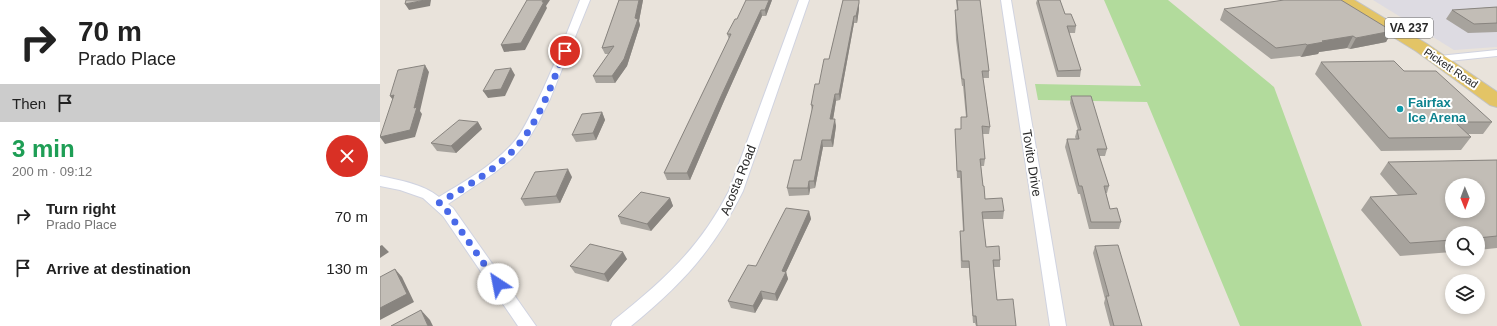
<!DOCTYPE html>
<meta charset="utf-8">
<style>
body{margin:0;font-family:Helvetica,sans-serif;background:#f2f2f2;color:#222;height:100vh;display:flex;flex-direction:column;font-size:15px;white-space:nowrap}
*{box-sizing:border-box;margin:0}
p{font-size:13px;color:#767676}
.icon{flex:none;width:22px;height:22px;fill:none;stroke:currentColor;stroke-width:2;stroke-linecap:round;stroke-linejoin:round}
.map{position:relative;flex:1;overflow:hidden}
.side{display:flex;flex-direction:column;background:#fff;width:380px}
.side>*{flex:none}
.guide{background:#fff;color:#222;overflow:hidden}
.needle{width:26px;rotate:179deg}
.controls{position:absolute;left:1065px;top:178px;display:grid;gap:8px}
.controls a{display:grid;place-items:center;width:40px;height:40px;border-radius:50%;background:#fff;box-shadow:0 2px 6px #0003;font-size:20px}
.pin{position:absolute;display:grid;place-items:center;width:34px;height:34px;color:#fff;margin:-17px;border:2px solid #fff;border-radius:50%;box-shadow:0 1px 4px #0007}
.me{position:absolute;width:44px;margin:-22px;rotate:326deg;stroke-linejoin:round;filter:drop-shadow(0 0 3px #0008)}
.turn{display:flex;align-items:center;gap:14px;height:84px;padding:0 12px;font-size:18px}
.turn .icon{width:52px;height:52px;stroke-width:2.5}
.turn b{display:block;font-size:28px;line-height:34px}
.then{display:flex;align-items:center;height:38px;padding:0 12px;background:#0003;gap:8px;font-size:15px}
.round{display:grid;place-items:center;flex:none;width:42px;height:42px;border-radius:21px;background:#f2f2f2}
.overview{display:flex;align-items:center;justify-content:space-between;height:68px;padding:0 12px}
h1{font-size:24px;font-weight:800;line-height:30px;color:#1e9e55}
ul{padding:0;list-style:none}
li{display:flex;align-items:center;gap:12px;height:52px;padding:0 12px}
li div{flex:1}
li b{display:block;font-size:15px}
li em{font-style:normal}
main{display:flex;flex:1;min-height:0}
.map>svg:first-child{display:block}
</style>
<main>
<section class="side">
<div class="guide">
<div class="turn"><svg class="icon" aria-label="right" viewBox="0 0 24 24"><path d="M7 20v-9h11M14 6l5 5-5 5"/></svg><div><b>70 m</b>Prado Place</div></div>
<div class="then">Then<svg class="icon" aria-label="arrive" viewBox="0 0 24 24"><path d="M6 21V4h12l-3 4 3 4H6"/></svg></div>
</div>
<div class="overview"><div><h1>3 min</h1><p>200 m · 09:12</p></div><a class="round" style="background:#d93025;color:#fff"><svg class="icon" aria-label="close" viewBox="0 0 24 24"><path d="M6 6l12 12M18 6L6 18"/></svg></a></div>
<ul>
<li><svg class="icon" aria-label="right" viewBox="0 0 24 24"><path d="M7 20v-9h11M14 6l5 5-5 5"/></svg><div><b>Turn right</b><p>Prado Place</p></div><em>70 m</em></li>
<li><svg class="icon" aria-label="arrive" viewBox="0 0 24 24"><path d="M6 21V4h12l-3 4 3 4H6"/></svg><div><b>Arrive at destination</b></div><em>130 m</em></li>
</ul>
</section>
<div class="map">
<svg width="1117" height="326" viewBox="0 0 1117 326">
<rect width="100%" height="100%" fill="#e9e3db"/>
<path fill="#dddbe2" d="M993,0H1117V47L1074,50Z"/>
<path fill="#b2db9c" d="M724,0H788L894,87L982,326H860L767,102L658,100L655,84L761,86Z"/>
<g fill="none" stroke-linecap="round" stroke-linejoin="round">
<defs>
<path id="minor" d="M200,0H210L170,99L158,123L146,143L133,158L114,173L68,204L73,208L156,326H138L63,216L43,198L20,190L0,186V176C19,180 43,184 59,197C85,181 112,166 133,143C143,132 149,117 156,104C173,70 186,35 200,0Z
M419,0H429L363,191C333,251 302,284 251,326H231L233,321C283,281 320,248 349,191Z
M621,0H631L686,326H670Z
M1117,50V56L1059,62L1054,59L1059,56Z"/>
<path id="primary" d="M956,0H974L1047,44L1117,92V107L1110,105L1036,51L958,3Z"/>
</defs>
<use href="#minor" stroke="#d0d3e0" stroke-width="2"/>
<use href="#primary" stroke="#c3c3c3" stroke-width="2"/>
<use href="#minor" fill="#fff" fill-rule="evenodd"/>
<use href="#primary" fill="#e3c466" fill-rule="evenodd"/>
</g>
<path fill="#a7a39d" d="M239,0H263L259,21L260,25L247,66L235,83H216L213,76L229,54H225L222,48Z
M392,0L386,16H382L344,101L310,180H287L284,173L349,39L347,34L357,19Z
M463,0H479V9L477,23H474L460,100L456,101L453,119L456,126L453,147H443L435,188L430,189L429,195L409,196L407,188L421,160L432,111L431,105L439,84L449,59Z
M576,0H600L609,71V78H603L610,127L609,134H602L605,159L604,166H601L603,186L605,199L624,211L623,219H603L606,247L620,260V267H614L617,300L636,326H596L595,323H593L589,268H581L580,239V231H583L580,178H577L575,129H581V117H586L583,86H582L576,40L575,16V10H577Z
M657,0H680L685,14L696,26L695,33H689L701,70L700,77H677L656,3Z
M1117,7V32L1088,33L1066,19L1072,10Z
M844,9L1012,31L1006,42L970,49L967,48L939,52L938,54L921,57L920,56L891,59L840,20Z
M941,62L1112,122L1103,134H1088L1091,137L1081,150L1001,151L935,74Z
M691,96L727,149L725,156H719L729,186L727,193H726L730,209L741,222L739,229H709L700,194H698L685,147L687,139H696L695,137L697,130H698L690,103Z
M222,112L225,120L216,140L196,142L192,135Z
M98,122L102,129L76,153L57,151L51,143Z
M1117,160V248L1098,250V233H1072V252L1020,256L981,210L990,197L1018,195L1000,174L1008,162Z
M192,177L180,203L145,206L141,199Z
M290,198L293,206L271,231L241,224L238,216Z
M429,211L431,219L406,272L408,279L397,301L383,299L375,313L351,308L348,301L376,266Z
M715,246L762,326H730L724,303L725,299L713,253Z
M247,259L228,282L195,273L190,266Z"/>
<path fill="#88847f" d="M45,0H51L50,6L29,10L25,4Z
M163,0H170L166,6L167,8L145,50L124,52L121,45L162,2Z
M259,0H263L259,21L260,25L247,66L235,83L232,76L255,18Z
M389,0H392L386,16L385,10Z
M479,0V9L477,23L476,16Z
M381,10L382,16L344,101L310,180L307,173L342,94Z
M474,16V23L460,100L459,94Z
M1012,31L1006,42L970,49L976,38Z
M973,36L967,48L939,52L938,54L921,57L927,45L942,41Z
M45,65L49,72L40,111L42,114L35,137L5,144L0,137L34,108Z
M131,68L135,75L125,96L108,98L103,91Z
M455,94L456,101L452,126L450,119Z
M14,95L15,103L10,96Z
M222,112L225,120L216,140L213,133Z
M455,119L456,126L453,147L451,140Z
M98,122L102,129L76,153L71,146Z
M442,140L443,147L435,188L434,181Z
M188,169L192,177L180,203L176,196Z
M429,181L430,189L429,195L428,188Z
M290,198L293,206L271,231L267,224Z
M429,211L431,219L406,272L408,279L397,301L395,294L402,271Z
M2,245L9,252L0,258V246Z
M243,252L247,259L228,282L224,274Z
M15,269L22,277L34,302L0,320V308Z
M381,291L383,299L375,313L373,306Z
M41,310L50,320L53,326H48Z"/>
<path fill="#c2bdb6" stroke="#88847f" fill-rule="evenodd" d="M26,0H45L25,4Z
M147,0H163L162,2H164L141,43L121,45Z
M239,0H259L255,18L258,19L244,59L232,76H213L234,46L222,48Z
M366,0H389L385,10H381L342,94L307,173H284L351,34H347L355,19H357Z
M463,0H479V3L476,16H474L459,94H455L450,119H455L451,140H442L434,181H429L428,188H407L414,160H421L433,105H431L435,84H439L444,59H449Z
M577,0H600L609,71H602L610,127L602,126L605,159H600L603,186H604L605,199L622,198L624,211L602,212L606,247L619,246L620,260H613L617,300L633,299L636,326H597L596,316H593L589,261H582L580,231H584L581,171H577L575,129H581V117H587L584,79H582L577,33L575,10H578Z
M658,0H680L685,14H691L696,26H687L701,70L678,71Z
M904,0H961L1012,31L976,38L973,36L942,41L944,42L927,45L926,44L896,48L844,9Z
M1117,7V23L1094,24L1072,10Z
M1014,61L1024,71H1056L1112,122H1075L1091,137L1009,138L941,62Z
M45,65L34,108L37,107L30,130L0,137L14,95L10,96L18,70Z
M131,68L121,89L103,91L115,70Z
M691,96H711L727,149H717L729,186H724L730,209L737,208L741,222H711L702,186H699L687,139H699L697,130H701Z
M222,112L213,133L192,135L202,114Z
M79,120L98,122L71,146L51,143Z
M1117,160V236L1098,238V233H1072V240L1030,243L990,197L1037,194L1008,162ZM1072,185H1098V211H1072Z
M188,169L176,196L141,199L155,172Z
M261,192L290,198L267,224L238,216Z
M406,208L429,211L402,271L406,272L395,294L381,291L373,306L348,301L368,265L376,266Z
M210,244L243,252L224,274L190,266Z
M738,245L762,326H734L726,296H729L715,246Z
M15,269L27,294L0,308V277Z
M41,310L48,326H11Z"/>
<g fill="none" stroke-linecap="round" stroke-linejoin="round">
<path stroke="#4969e8" stroke-width="7" stroke-dasharray="0 12.6" d="M118,284L68,212L59,203C87,186 118,169 139,144C160,119 173,81 185,51"/>
</g>
<circle fill="#0f9aa8" stroke="#fff" stroke-width="1.5" cx="1020" cy="109" r="4"/>
<g text-anchor="middle" dominant-baseline="central" stroke-width="4" stroke-linejoin="round" paint-order="stroke">
<g font-size="11" fill="#282828" stroke="#fff">
<text transform="translate(1071 68) rotate(34)">Pickett Road</text>
</g>
<rect fill="#fff" stroke="#686868" stroke-width="1" x="1005" y="18" width="48" height="20" rx="3"/>
<g font-size="12" font-weight="bold" fill="#282828">
<text x="1029" y="28">VA 237</text>
</g>
<g font-size="13" font-weight="bold" fill="#0d838f" stroke="#fff" text-anchor="start">
<text x="1028" y="102">Fairfax<tspan x="1028" dy="15">Ice Arena</tspan></text>
</g>
<g font-size="13" fill="#282828" stroke="#fff">
<text transform="translate(652 163) rotate(81)">Tovito Drive</text>
<text transform="translate(358 180) rotate(-68)">Acosta Road</text>
</g>
</g>
</svg>
<div class="controls">
<a><svg class="needle" viewBox="-14 -14 28 28"><path d="M0-13l5 13h-10z" fill="#e53935"/><path d="M0 13l5-13h-10z" fill="#767676"/></svg></a>
<a><svg class="icon" aria-label="search" viewBox="0 0 24 24"><circle cx="10" cy="10" r="6"/><path d="M15 15l6 6"/></svg></a>
<a><svg class="icon" aria-label="layers" viewBox="0 0 24 24"><path d="M12 4l9 5-9 5-9-5zM3 14l9 5 9-5"/></svg></a>
</div>
<div class="pin" style="left:185px;top:51px;background:#d93025"><svg class="icon" aria-label="arrive" viewBox="0 0 24 24"><path d="M6 21V4h12l-3 4 3 4H6"/></svg></div>
<svg class="me" style="left:118px;top:284px" viewBox="-20 -20 40 40"><circle r="19" fill="#fff"/><path d="M0-13L10 11 0 6-10 11z" fill="#4969e8"/></svg>
</div>
</main>
